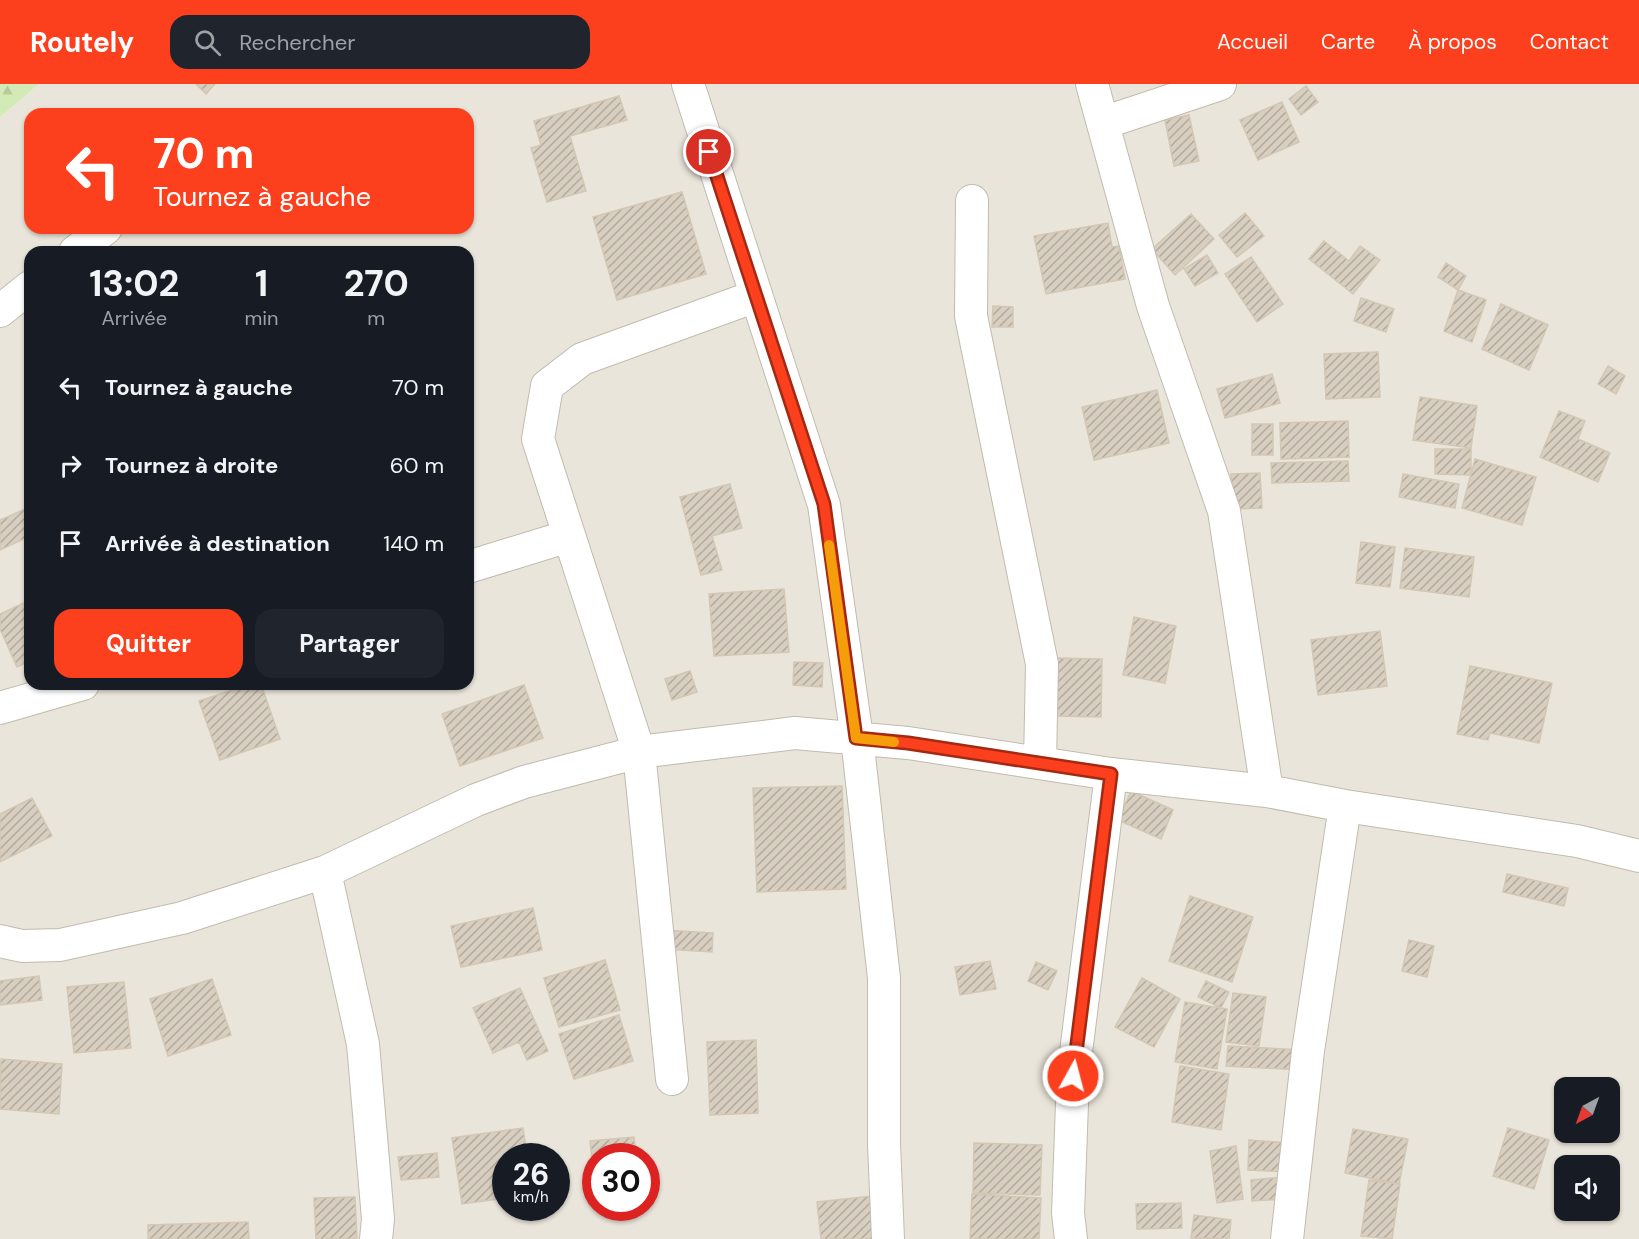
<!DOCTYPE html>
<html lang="fr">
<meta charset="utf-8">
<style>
body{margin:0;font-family:"DM Sans",sans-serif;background:#20242c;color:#f1f3f6;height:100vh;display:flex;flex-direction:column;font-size:22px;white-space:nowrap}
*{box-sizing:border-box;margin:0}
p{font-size:20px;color:#9ea1a6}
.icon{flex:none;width:33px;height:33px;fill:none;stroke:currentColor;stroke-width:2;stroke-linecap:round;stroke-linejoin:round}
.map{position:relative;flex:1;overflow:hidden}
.sheet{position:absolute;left:24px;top:162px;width:450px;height:444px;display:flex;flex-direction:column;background:#171b24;border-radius:18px;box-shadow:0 2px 4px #0004}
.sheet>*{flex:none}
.top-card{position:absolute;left:24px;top:24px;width:450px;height:126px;border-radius:18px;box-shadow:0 2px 4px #0004;background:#fc3f1d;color:#fff;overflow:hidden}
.needle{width:39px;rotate:221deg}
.fabs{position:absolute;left:1554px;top:993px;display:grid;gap:12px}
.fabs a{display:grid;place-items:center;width:66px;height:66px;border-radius:12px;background:#171b24;box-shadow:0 2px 4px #0004;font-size:30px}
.speed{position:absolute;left:492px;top:1059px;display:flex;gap:12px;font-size:30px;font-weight:700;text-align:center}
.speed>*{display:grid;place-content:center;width:78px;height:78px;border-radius:50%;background:#171b24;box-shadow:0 2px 4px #0004;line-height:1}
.speed small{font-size:15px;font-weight:400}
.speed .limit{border:9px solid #d22;background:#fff;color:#111}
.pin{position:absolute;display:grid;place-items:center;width:51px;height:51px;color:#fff;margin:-26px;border:3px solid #fff;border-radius:50%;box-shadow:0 2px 6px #0007}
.me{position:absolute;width:66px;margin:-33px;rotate:7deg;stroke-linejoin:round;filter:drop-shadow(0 0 4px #0008)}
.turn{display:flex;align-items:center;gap:21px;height:126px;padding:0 30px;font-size:27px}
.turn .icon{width:78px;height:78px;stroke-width:2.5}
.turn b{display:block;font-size:42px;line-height:51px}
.eta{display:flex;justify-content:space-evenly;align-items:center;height:102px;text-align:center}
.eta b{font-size:36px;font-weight:700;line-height:42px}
.cta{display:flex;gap:12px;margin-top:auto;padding:12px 30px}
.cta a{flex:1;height:69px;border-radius:18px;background:#fc3f1d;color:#fff;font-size:24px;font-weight:700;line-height:69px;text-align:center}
.cta a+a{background:#20242c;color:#f1f3f6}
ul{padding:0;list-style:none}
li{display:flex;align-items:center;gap:18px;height:78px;padding:0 30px}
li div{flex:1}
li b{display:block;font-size:22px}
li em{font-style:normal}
header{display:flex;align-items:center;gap:36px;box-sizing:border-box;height:84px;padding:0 30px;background:#fc3f1d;color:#fff}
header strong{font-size:28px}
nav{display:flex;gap:33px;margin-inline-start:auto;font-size:21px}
.search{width:420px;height:54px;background:#20242c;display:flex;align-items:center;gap:15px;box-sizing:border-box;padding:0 21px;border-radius:18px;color:#9ea1a6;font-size:22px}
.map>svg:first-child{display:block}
</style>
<header>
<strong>Routely</strong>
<div class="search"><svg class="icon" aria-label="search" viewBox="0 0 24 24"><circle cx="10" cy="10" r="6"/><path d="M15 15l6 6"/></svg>Rechercher</div>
<nav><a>Accueil</a><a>Carte</a><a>À propos</a><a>Contact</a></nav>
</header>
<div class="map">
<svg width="1639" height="1155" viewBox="0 0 1639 1155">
<defs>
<pattern id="forest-firs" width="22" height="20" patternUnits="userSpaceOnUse" patternTransform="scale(1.5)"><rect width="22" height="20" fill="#d2eab5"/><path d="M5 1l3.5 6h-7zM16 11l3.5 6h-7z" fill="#b6ca9c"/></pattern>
<pattern id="building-hatch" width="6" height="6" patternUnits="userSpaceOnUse" patternTransform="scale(1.5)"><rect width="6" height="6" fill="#d8cfc1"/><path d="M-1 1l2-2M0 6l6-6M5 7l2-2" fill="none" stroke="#b1aa9e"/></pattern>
</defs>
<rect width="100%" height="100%" fill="#f6f3ec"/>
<path fill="#eae5da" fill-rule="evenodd" d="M39,0H1639V1155H0V33ZM30,30H468V144H30ZM30,168H468V600H30ZM1564,1004H1610V1048H1564ZM506,1072H556V1124H506ZM596,1072H646V1124H596ZM1564,1082H1610V1126H1564Z"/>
<path fill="url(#forest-firs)" d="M0,0H39L0,33Z"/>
<path fill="url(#building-hatch)" stroke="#d3c7b4" stroke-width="1.5" d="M196,0H215L206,10Z
M1306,2L1318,18L1301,31L1289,15Z
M619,12L627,36L570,52L586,107L547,118L531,64L541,61L534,37Z
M1282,18L1299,58L1258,76L1240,36Z
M1189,31L1199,77L1174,82L1165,36Z
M682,108L706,190L617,216L593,133Z
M1245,129L1264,152L1237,173L1219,151Z
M1191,130L1214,155L1175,191L1152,165Z
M1108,139L1112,163L1119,162L1125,195L1046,210L1034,152Z
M1324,157L1349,177L1360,162L1380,176L1353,210L1309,175Z
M1207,171L1218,189L1195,202L1184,185Z
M1251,173L1283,220L1257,238L1225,190Z
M1446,179L1466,192L1458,206L1438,193Z
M1458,206L1486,216L1472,258L1444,247Z
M1361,214L1394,225L1386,248L1354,237Z
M1501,220L1548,241L1529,286L1482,265Z
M993,222L1013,223V243H992Z
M1378,268L1380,313L1326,315L1324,270Z
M1608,282L1625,292L1616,310L1598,300Z
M1272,290L1280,319L1225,334L1217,305Z
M1157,306L1169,359L1094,376L1082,323Z
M1420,313L1477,322L1471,364L1413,356Z
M1559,327L1585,337L1578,355L1610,369L1598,398L1540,373Z
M1348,337L1349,373L1281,375L1280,339Z
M1252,340H1273V371H1252Z
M1435,365H1471V391L1435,390Z
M1475,375L1536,393L1522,441L1462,424Z
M1348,377L1349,397L1272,399L1271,379Z
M1260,389L1262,424L1233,425L1231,390Z
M1403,390L1459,400L1455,424L1399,413Z
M730,400L742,444L712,452L722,486L701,491L680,413Z
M30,423V452L0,466V436Z
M1361,458L1395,463L1390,503L1356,499Z
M1405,464L1474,473L1469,513L1400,504Z
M784,505L789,568L714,572L709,510Z
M30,516V577L17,583L0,545V530Z
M1134,533L1176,542L1165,599L1123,591Z
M1380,547L1387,602L1318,611L1311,556Z
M1056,574L1102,575L1101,633L1056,632Z
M794,578L823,579L822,603L793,601Z
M1470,582L1552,599L1539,659L1490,649L1488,656L1457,650Z
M690,587L697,608L672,616L665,595Z
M250,600H261L280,655L220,676L199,617Z
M524,601L543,654L460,682L442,630Z
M842,702L846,805L757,808L753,704Z
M1131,707L1173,726L1161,755L1118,736Z
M32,714L52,752L0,778V730Z
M1507,790L1568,804L1564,822L1503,808Z
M1190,812L1253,833L1232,898L1169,877Z
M533,824L542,866L461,883L451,842Z
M664,846L713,849L712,868L664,865Z
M1409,856L1434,862L1427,893L1402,887Z
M605,876L620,926L559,943L544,894Z
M990,877L996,905L960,911L955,883Z
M1036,878L1057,887L1048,906L1028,897Z
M39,892L42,916L0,921V897Z
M1142,894L1180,915L1154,963L1115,943Z
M212,895L231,951L168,972L150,915Z
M1206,897L1229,908L1221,924L1198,913Z
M124,898L131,964L74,969L67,903Z
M520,904L548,967L527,976L519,958L493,969L473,924Z
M1233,909L1266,913L1259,962L1226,958Z
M1185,918L1227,925L1217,985L1175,978Z
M619,931L633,977L574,995L559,950Z
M756,956L758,1029L710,1031L707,958Z
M1228,962L1303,966L1302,986L1226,982Z
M1,975L62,980L59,1030L0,1025Z
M1180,982L1229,990L1221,1046L1172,1038Z
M523,1044L527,1072H506V1114L462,1120L452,1054Z
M1508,1044L1549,1056L1534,1105L1493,1092Z
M1353,1045L1408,1055L1399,1100L1345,1089Z
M634,1053L636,1072H596V1111L590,1057Z
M1249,1056L1290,1059L1288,1088L1248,1086Z
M974,1059L1042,1061L1040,1111L973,1109Z
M1236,1062L1243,1115L1217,1119L1210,1067Z
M437,1069L439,1093L401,1096L398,1073Z
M1283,1093L1284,1115L1252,1117L1251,1096Z
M1369,1096L1400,1100L1392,1155L1361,1152Z
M972,1110L1041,1114L1039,1155H970Z
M872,1112L877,1155H821L817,1118Z
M355,1113L357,1155H316L314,1114Z
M1181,1119L1182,1144L1137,1145L1136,1120Z
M1194,1131L1231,1136L1229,1155L1191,1154Z
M248,1138L249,1155H148V1141Z"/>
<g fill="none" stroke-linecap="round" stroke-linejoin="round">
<defs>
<path id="minor" d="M688,0L824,421L857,654L884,894V1060L888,1155
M1092,0L1153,222L1224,427L1267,707
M1103,39L1220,0
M972,117L971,232L1042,580L1040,679
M75,168L106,144
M0,227L30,203
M468,483L569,452
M0,624L83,600
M325,788L363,960L378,1135L376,1155
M0,857L22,862L60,861L182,834L325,788L476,716L524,698L639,668L795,649L908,659L1111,690L1267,707L1345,722L1577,757L1639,772
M672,995L639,668L538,355L547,302L582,275L756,212
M1071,1155L1068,1129L1073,992L1111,690
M1287,1155L1308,967L1345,722"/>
</defs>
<use href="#minor" stroke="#c2bbae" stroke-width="34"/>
<use href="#minor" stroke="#fff" stroke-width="32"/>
</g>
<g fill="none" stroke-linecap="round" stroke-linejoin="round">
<defs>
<path id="route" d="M709,68L824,420L856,654L908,659L1111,690L1073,992"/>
</defs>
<use href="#route" stroke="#a42913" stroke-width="15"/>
<use href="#route" stroke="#fc3f1d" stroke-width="10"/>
<path stroke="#f59e0b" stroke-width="10" d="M829,461L856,654L894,658"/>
</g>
</svg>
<div class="fabs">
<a><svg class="needle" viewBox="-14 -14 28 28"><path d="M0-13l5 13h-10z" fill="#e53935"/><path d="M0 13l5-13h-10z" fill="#9ea1a6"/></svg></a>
<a><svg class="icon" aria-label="sound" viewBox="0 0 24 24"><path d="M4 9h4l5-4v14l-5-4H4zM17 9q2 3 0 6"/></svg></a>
</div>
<div class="speed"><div>26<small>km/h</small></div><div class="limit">30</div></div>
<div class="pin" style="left:709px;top:68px;background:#d93025"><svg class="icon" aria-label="arrive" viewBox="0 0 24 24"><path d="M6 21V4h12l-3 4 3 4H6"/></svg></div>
<svg class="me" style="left:1073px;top:992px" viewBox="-20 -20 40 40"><circle r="17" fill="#fc3f1d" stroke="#fff" stroke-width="3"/><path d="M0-11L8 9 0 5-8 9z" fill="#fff"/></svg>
<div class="top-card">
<div class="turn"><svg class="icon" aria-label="left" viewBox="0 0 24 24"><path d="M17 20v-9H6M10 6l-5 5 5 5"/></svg><div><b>70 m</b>Tournez à gauche</div></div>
</div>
<section class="sheet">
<div class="eta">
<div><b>13:02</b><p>Arrivée</p></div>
<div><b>1</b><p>min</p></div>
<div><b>270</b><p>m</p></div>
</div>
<ul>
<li><svg class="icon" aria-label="left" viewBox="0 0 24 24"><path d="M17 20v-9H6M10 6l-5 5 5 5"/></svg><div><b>Tournez à gauche</b></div><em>70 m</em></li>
<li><svg class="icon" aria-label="right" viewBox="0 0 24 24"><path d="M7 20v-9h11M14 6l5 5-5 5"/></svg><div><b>Tournez à droite</b></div><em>60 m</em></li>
<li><svg class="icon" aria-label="arrive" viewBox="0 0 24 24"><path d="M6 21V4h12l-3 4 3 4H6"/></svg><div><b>Arrivée à destination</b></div><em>140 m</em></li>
</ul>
<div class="cta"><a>Quitter</a><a>Partager</a></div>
</section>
</div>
